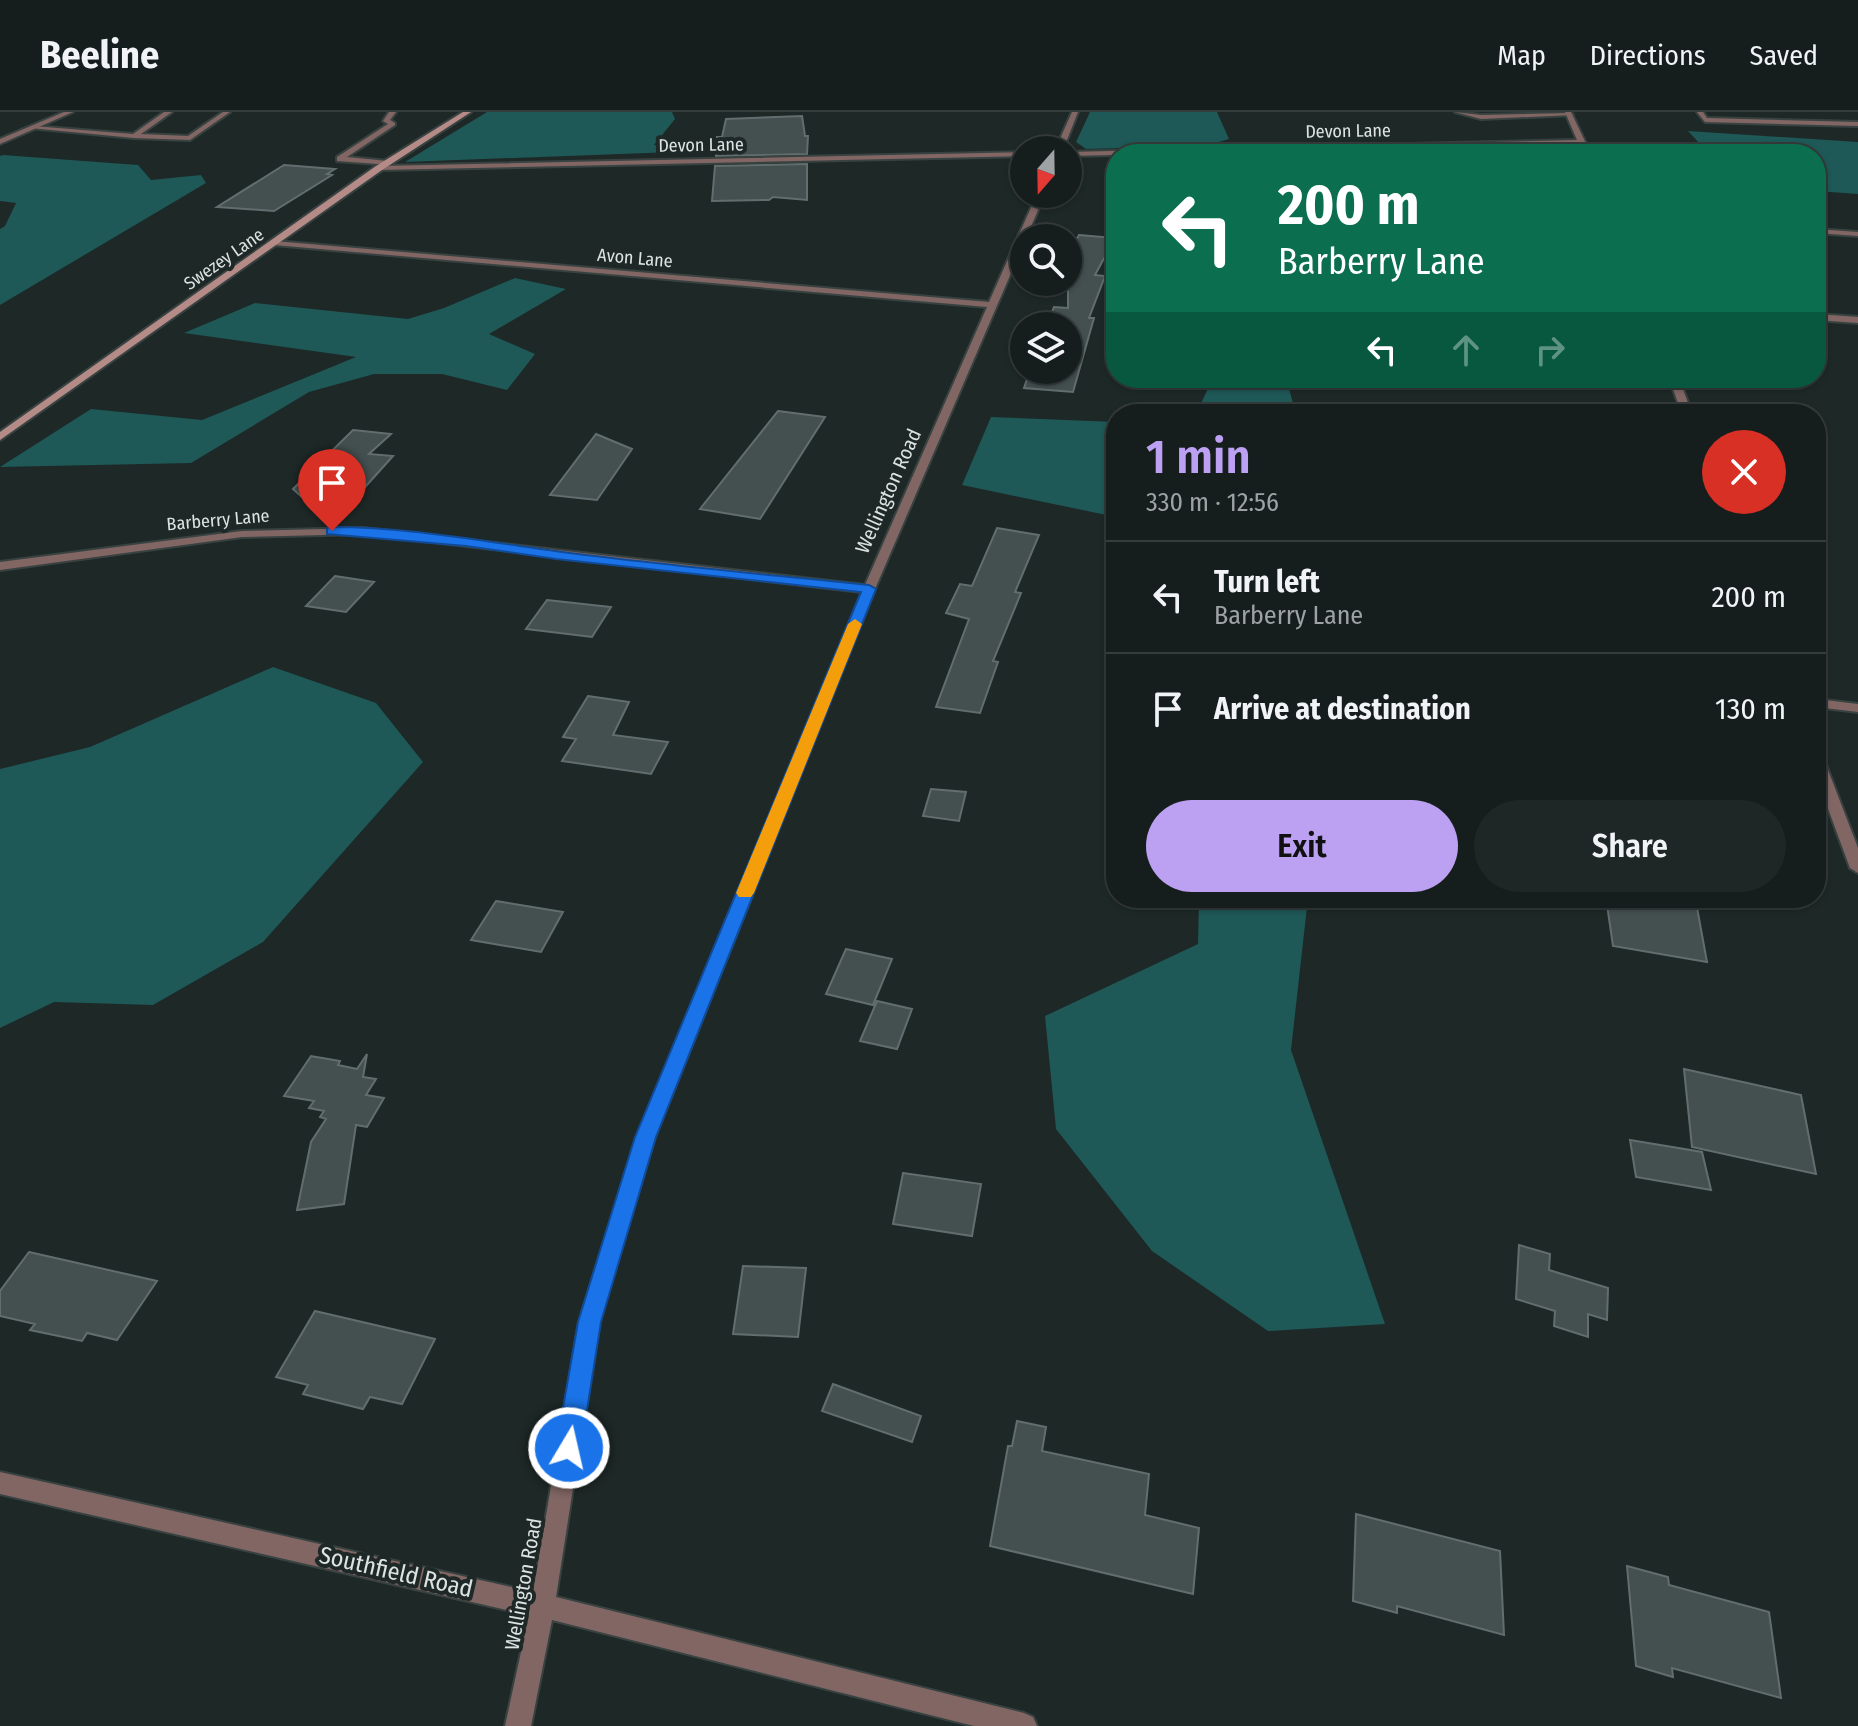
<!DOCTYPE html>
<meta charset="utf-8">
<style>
body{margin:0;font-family:"Fira Sans Condensed",sans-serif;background:#1f2726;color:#f1f3f6;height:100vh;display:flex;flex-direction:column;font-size:30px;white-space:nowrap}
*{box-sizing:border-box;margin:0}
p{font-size:26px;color:#9ea2a4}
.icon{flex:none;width:44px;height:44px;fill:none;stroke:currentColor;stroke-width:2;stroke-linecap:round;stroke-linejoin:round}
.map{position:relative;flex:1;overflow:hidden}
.side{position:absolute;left:1106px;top:292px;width:720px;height:504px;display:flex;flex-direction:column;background:#161e1d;border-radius:32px;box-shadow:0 2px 6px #0004,0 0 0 2px #353c3b}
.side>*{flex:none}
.top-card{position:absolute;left:1106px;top:32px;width:720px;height:244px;border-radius:32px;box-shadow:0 2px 6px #0004,0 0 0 2px #353c3b;background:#0b6e4f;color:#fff;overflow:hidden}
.needle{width:52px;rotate:200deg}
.buttons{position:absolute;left:1010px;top:24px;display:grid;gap:16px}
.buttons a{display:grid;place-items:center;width:72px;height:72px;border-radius:50%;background:#161e1d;box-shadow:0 2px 6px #0004,0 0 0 2px #353c3b;font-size:40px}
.pin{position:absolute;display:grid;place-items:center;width:68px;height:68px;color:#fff;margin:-82px -34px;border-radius:50% 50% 50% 0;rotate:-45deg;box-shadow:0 0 8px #0007}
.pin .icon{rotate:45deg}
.me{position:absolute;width:88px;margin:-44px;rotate:9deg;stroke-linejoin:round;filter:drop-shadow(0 0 6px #0008)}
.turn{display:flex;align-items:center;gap:28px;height:168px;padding:0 40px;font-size:36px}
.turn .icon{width:104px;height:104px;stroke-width:2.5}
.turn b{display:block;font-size:56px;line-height:68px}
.lanes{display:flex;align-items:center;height:76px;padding:0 40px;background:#0003;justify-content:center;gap:40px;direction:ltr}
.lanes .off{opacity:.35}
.round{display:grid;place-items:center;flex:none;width:84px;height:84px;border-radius:42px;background:#1f2726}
.headline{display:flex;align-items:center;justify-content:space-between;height:136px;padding:0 40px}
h1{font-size:48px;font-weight:600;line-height:60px;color:#bca0f2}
.button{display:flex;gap:16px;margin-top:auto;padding:16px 40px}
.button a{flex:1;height:92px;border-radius:48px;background:#bca0f2;color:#111;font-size:32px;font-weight:600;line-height:92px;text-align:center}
.button a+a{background:#1f2726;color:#f1f3f6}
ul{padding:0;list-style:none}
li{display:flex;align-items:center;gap:24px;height:112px;padding:0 40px;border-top:2px solid #353c3b}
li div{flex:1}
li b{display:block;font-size:30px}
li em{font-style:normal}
header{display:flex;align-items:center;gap:48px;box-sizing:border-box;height:112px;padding:0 40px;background:#161e1d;border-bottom:2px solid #353c3b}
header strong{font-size:38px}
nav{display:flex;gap:44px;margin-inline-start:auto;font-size:28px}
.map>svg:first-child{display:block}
</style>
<header>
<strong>Beeline</strong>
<nav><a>Map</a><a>Directions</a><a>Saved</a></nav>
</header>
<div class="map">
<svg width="1858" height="1614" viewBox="0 0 1858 1614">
<rect width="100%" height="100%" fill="#1d2827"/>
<path fill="#1e5857" d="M487,0H672L675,7L654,33L700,39L405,50Z
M1090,0H1217L1229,27L1205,34L1086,37L1076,30Z
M1688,19L1858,30V82L1816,79V42H1709Z
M3,43L138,53L151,68L201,63L206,71L0,193V117L5,114L16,91L0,89V44Z
M515,166L566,177L489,222L535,242L507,278L442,262H374L309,280L191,351L0,355L91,297L202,308L356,245L184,221L255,191L408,207L444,196Z
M1213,266H1286L1296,302H1196Z
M991,305L1116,310V405L962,373Z
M273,555L376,591L423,650L263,830L153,893L54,890L0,916V657L90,635Z
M1199,786H1308L1291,938L1385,1212L1268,1219L1152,1139L1056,1017L1045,904L1198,832Z"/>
<path fill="#444f4f" stroke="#626e6e" stroke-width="2" d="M802,4L805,24H808L807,42L716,44L717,25H722L726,7Z
M807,52V88L773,85L769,88L712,89L715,54Z
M284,53L335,57L327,62L332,63L274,99L217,95Z
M1079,123L1115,126L1095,163L1105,164L1089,206H1094L1073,280L1024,276L1030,258H1068V214H1046L1054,195L1068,196V143Z
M778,299L825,305L760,407L700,397Z
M353,318L391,322L369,342L393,344L358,383L328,380L313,395L293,377Z
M596,322L632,337L597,388L550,383Z
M997,416L1039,423L1015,480L1021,481L993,549L998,550L980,601L936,595L969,507L946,501L960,472L972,474Z
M335,464L374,470L346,500L306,494Z
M547,488L611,495L592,525L526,517Z
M588,584L629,590L613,623L668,630L651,662L562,649L576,627L563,625Z
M931,677L966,680L959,709L923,704Z
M1606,786H1687L1696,790L1707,850L1613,834Z
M496,789L563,800L541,840L471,828Z
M846,837L892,847L873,893L826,882Z
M877,889L912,897L897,937L860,929Z
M367,942L363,965L376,967L366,983L384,986L367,1015L356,1013L344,1092L297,1098L311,1030L326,1007L320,1005L324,999L309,996L314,989L284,984L311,944L340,949L338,953L357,957Z
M1684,957L1801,983L1816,1062L1692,1035Z
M1630,1028L1702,1040L1711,1078L1636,1065Z
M903,1061L981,1072L972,1124L893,1112Z
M1519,1133L1550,1142L1549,1158L1608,1176L1607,1208L1588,1202V1225L1554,1214L1555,1199L1516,1187Z
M29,1140L157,1169L117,1228L87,1221L82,1229L30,1218L35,1212L0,1204V1179Z
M743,1154L806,1156L798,1225L733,1222Z
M315,1199L435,1227L402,1292L370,1285L363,1297L303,1282L308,1273L276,1265Z
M833,1272L921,1304L912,1330L822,1299Z
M1017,1309L1046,1315L1042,1339L1149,1362L1145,1403L1199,1416L1193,1482L990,1434L1008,1334H1012Z
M1356,1402L1500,1439L1504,1523L1397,1494V1501L1353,1489Z
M1627,1454L1668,1465L1669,1473L1769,1500L1781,1586L1672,1556L1673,1565L1636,1554Z"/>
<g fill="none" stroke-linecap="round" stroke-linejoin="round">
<defs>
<path id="lane" d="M164,0H172L141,22L188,24L223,0H230L190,28L134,26L30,16L33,14L133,22Z
M389,0H396L390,8L395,11V13L347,45L388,49L391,53L337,49V45L388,12L383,9Z
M1455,0L1481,3L1570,1L1573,3L1481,7Z
M1697,0H1703L1707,6L1858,10V14L1705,10Z
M1816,587L1858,592V600L1816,595Z"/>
<path id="street" d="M64,0H73L0,32V27Z
M1072,0H1078L1063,38H1055Z
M1565,0H1571L1591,42H1583L1579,32L1068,44V40L1577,28Z
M1024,40V44L379,58L375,56L379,54Z
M1037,82H1045L875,477L655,1025L599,1210L556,1485L1024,1601L1033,1605L1037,1614H974L552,1508L531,1614H505L529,1503L0,1382V1360L533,1480L579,1210L637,1025L862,480L363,422L242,425L0,458V450L242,419L363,416L865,473L987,195L274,133L270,131L274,129L989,190Z
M1816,117L1858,120V124L1816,121Z
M1816,202L1858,205V211L1816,208Z
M1669,266H1679L1692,302H1682Z
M1816,640L1823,645L1858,736V761L1850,756L1816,664Z"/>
<path id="secondary" d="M463,0H471L382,58L0,328V320L376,54Z"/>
</defs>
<use href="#lane" stroke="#384241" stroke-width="4"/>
<use href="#street" stroke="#384241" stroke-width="4"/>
<use href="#secondary" stroke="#384241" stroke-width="4"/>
<use href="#lane" fill="#816664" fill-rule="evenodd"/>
<use href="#street" fill="#816664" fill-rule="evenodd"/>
<use href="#secondary" fill="#b58b88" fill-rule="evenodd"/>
</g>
<path fill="#1a73e8" stroke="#114b97" stroke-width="2" d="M332,415C407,415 481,429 555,439C659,453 764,462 869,473L876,477L656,1025L601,1210L581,1336L578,1345L569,1348L560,1345L556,1336L578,1210L635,1025L861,480L556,447L466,434L327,422V416Z"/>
<path fill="#f59e0b" d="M855,507L862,512L754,781L751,785H739L736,781L848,512Z"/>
<g text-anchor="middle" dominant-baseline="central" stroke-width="8" stroke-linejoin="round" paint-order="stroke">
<g font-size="18" fill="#dce3e2" stroke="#1d2827">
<text transform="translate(1348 19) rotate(-1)">Devon Lane</text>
<text transform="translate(701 33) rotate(-1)">Devon Lane</text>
<text transform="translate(635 146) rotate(5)">Avon Lane</text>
<text transform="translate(224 147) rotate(-35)">Swezey Lane</text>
<text transform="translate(218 408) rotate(-5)">Barberry Lane</text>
</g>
<g font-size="20" fill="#dce3e2" stroke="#1d2827">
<text transform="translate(888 379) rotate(-66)">Wellington Road</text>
<text transform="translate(523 1472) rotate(-80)">Wellington Road</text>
</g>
<g font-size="24" fill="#dce3e2" stroke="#1d2827">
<text transform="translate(396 1460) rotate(13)">Southfield Road</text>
</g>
</g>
</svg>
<div class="buttons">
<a><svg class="needle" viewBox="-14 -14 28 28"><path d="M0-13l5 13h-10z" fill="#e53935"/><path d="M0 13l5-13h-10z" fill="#9ea2a4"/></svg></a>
<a><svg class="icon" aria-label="search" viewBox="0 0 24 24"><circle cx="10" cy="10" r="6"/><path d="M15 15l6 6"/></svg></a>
<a><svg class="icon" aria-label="layers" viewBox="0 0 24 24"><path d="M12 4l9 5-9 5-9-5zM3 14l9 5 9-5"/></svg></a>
</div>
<div class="pin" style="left:332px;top:419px;background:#d93025"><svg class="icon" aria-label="arrive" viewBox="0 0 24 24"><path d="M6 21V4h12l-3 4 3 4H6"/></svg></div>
<svg class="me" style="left:569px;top:1336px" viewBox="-20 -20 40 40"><circle r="17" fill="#1a73e8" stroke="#fff" stroke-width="3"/><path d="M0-11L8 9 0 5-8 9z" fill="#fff"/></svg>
<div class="top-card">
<div class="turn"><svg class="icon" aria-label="left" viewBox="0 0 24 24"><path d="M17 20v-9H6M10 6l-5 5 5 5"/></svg><div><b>200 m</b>Barberry Lane</div></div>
<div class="lanes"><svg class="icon" aria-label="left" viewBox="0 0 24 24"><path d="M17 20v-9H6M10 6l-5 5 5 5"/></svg><svg class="icon off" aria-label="ahead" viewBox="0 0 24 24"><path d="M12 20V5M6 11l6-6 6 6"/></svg><svg class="icon off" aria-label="right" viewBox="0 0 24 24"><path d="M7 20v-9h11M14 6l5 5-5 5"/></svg></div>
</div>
<section class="side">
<div class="headline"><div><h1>1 min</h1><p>330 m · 12:56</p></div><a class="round" style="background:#d93025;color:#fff"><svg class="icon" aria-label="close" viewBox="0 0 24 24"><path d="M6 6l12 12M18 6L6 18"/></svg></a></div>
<ul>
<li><svg class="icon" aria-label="left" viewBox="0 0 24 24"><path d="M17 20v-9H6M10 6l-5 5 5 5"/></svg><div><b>Turn left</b><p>Barberry Lane</p></div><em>200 m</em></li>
<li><svg class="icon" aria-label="arrive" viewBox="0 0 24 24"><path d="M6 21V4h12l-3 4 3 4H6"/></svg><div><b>Arrive at destination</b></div><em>130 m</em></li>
</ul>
<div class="button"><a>Exit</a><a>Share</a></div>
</section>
</div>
